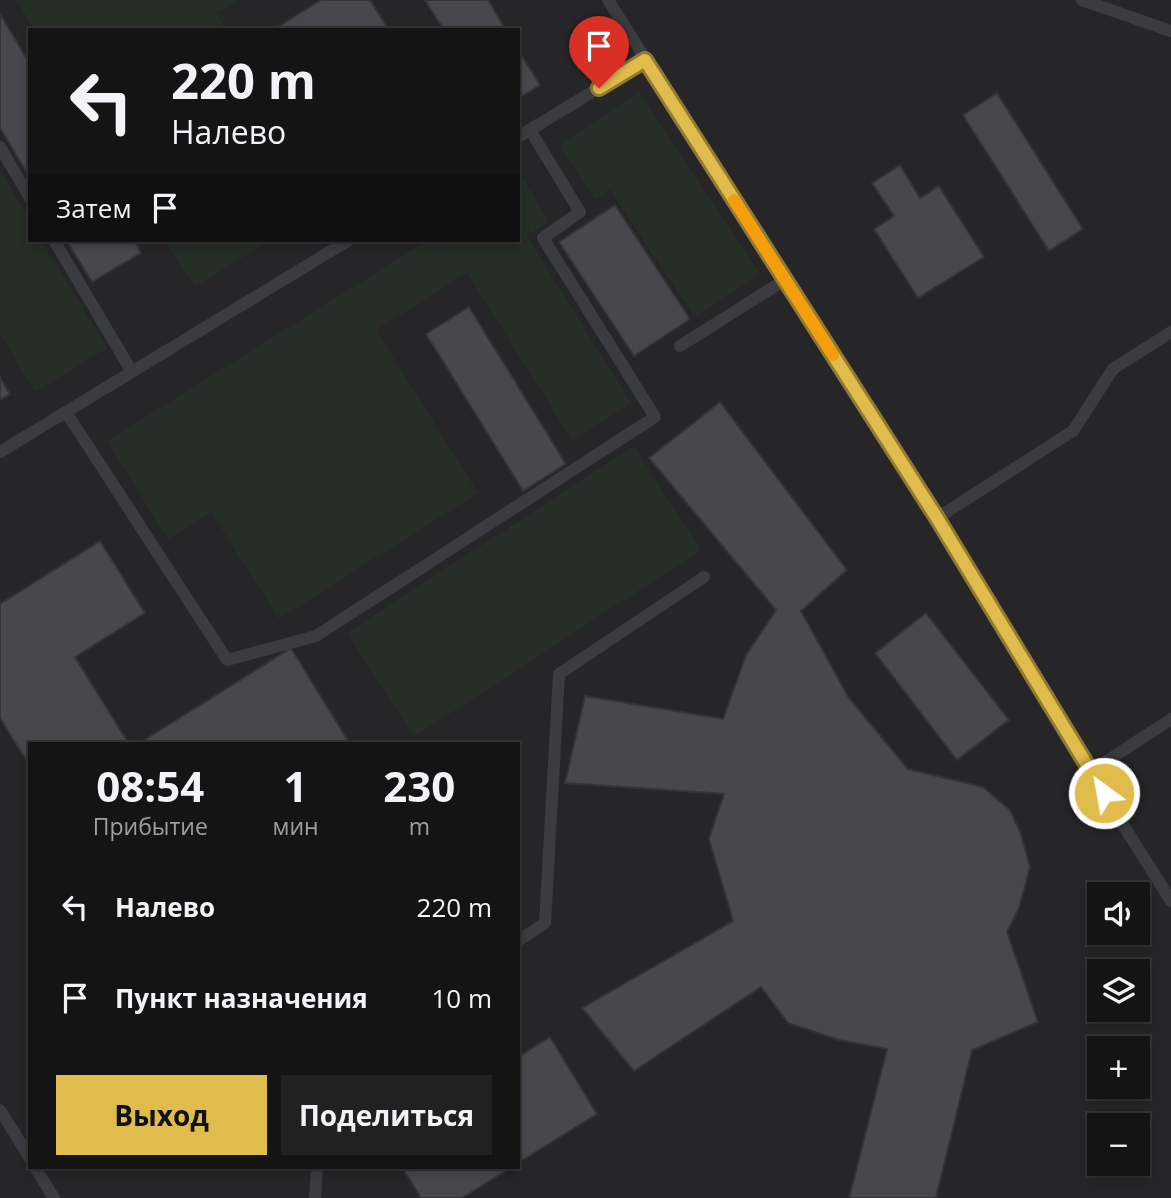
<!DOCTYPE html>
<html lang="ru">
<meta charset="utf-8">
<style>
body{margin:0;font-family:"Open Sans",sans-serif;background:#212122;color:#f1f3f6;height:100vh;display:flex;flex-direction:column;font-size:26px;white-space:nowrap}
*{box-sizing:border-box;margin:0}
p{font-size:23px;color:#9d9ea0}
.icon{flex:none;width:38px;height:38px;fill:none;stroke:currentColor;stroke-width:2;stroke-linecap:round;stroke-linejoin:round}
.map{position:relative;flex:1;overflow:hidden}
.side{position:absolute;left:28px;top:742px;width:492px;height:427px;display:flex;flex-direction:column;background:#141415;border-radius:0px;box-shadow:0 4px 10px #0003,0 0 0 2px #333334}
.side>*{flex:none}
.guide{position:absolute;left:28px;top:28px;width:492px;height:214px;border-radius:0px;box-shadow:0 4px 10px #0003,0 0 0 2px #333334;background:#141415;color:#f1f3f6;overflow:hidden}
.tools{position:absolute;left:1087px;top:882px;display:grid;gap:14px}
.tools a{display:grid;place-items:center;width:63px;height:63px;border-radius:0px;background:#141415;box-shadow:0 4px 10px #0003,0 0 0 2px #333334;font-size:35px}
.pin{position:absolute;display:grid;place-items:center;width:60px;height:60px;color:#fff;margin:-72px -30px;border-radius:50% 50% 50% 0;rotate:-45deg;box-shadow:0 0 7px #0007}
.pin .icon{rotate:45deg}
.me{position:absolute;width:77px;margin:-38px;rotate:328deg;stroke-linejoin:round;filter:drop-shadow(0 0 5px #0008)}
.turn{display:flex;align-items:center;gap:24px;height:147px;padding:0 28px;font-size:32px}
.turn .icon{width:91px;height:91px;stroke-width:2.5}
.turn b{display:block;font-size:49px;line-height:60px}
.then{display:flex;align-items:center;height:66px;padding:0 28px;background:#0003;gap:14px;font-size:26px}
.eta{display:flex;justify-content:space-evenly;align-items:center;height:119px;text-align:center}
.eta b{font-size:42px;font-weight:700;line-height:49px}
.primary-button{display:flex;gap:14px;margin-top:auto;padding:14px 28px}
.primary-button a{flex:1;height:80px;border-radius:0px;background:#e0bc4d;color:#111;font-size:28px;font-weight:700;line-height:80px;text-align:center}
.primary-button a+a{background:#212122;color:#f1f3f6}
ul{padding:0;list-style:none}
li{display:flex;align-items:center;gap:21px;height:91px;padding:0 28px}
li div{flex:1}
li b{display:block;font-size:26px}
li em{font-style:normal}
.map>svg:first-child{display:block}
</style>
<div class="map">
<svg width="1171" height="1198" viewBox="0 0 1171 1198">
<rect width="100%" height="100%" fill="#1a1a1c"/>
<path fill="#262629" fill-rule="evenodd" d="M0,0H1171V1198H0ZM30,30H518V240H30ZM30,744H518V1167H30ZM1099,894H1138V933H1099ZM1099,971H1138V1010H1099ZM1099,1048H1138V1087H1099ZM1099,1125H1138V1164H1099Z"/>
<path fill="#262e28" d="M16,0H237L216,13L226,30H35Z
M640,92L760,274L694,317L610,190L595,200L559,146Z
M0,171L30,220V240H41L107,348L35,392L0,334Z
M524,180L549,221L527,236L631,403L572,440L467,273L376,330L478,493L279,619L211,512L168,539L107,441L428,240H518V184Z
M165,240H270L195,287Z
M634,446L701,550L414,737L347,633Z"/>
<path fill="#47474c" stroke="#343437" stroke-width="2" d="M321,0H370L389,30H273Z
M425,0H488L506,30H444Z
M0,14L30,64V178L0,128Z
M518,49L540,85L518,99Z
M997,93L1083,229L1049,251L963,115Z
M900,165L920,198L939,186L984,257L918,298L874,229L894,216L872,183Z
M615,205L690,319L634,356L559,242Z
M66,240H134L141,253L92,282Z
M469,307L566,464L523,491L426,334Z
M0,377L10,394L0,400Z
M720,402L847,570L801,611L849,698L908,769L983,787L1010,810L1021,834L1030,867L1019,908L1007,932L1038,1022L972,1050L936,1198H849L887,1049L839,1040L788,1023L761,987L634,1071L582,1008L733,921L709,839L724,794L565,783L585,696L723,719L746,655L776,610L649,458Z
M100,541L145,613L75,657L129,744H30V766L0,718V604Z
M926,613L1009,720L957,760L875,653Z
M291,648L350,744H138Z
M550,1037L597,1114L518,1163V1057Z
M402,1167H512L462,1198H421Z"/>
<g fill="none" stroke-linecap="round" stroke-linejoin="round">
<path stroke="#3b3c40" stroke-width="12" d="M608,0L937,518L1090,772
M1082,0L1171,31
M518,137L645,60
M0,147L30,198
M54,240L132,372
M680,346L785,280
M66,412L227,660L316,636L655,417L543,238L580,212L530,130
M0,452L349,240
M937,518L1073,431L1113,369L1171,332
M1171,719L1090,772L1171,901
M518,941L545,923L559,674L704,577
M0,1110L30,1158
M35,1167L54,1198
M315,1198L317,1167"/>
</g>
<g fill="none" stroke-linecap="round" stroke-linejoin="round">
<defs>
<path id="route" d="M599,88L645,60L937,518L1104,793"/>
</defs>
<use href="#route" stroke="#927a32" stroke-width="18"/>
<use href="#route" stroke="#e0bc4d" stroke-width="12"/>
<path stroke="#f59e0b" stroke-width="12" d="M734,200L833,355"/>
</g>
</svg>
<div class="tools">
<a><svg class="icon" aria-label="sound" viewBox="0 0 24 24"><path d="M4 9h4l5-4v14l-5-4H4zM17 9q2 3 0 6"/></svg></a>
<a><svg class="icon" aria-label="layers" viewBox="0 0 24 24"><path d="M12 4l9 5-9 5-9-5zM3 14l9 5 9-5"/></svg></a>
<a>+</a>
<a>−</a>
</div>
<div class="pin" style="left:599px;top:88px;background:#d93025"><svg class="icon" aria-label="arrive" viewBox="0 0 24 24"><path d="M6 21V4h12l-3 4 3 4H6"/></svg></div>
<svg class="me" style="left:1104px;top:793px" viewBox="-20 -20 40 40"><circle r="17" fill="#e0bc4d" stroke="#fff" stroke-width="3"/><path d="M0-11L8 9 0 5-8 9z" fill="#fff"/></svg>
<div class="guide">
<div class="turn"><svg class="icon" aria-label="left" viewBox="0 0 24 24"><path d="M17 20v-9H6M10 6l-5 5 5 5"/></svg><div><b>220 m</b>Налево</div></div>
<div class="then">Затем<svg class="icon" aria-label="arrive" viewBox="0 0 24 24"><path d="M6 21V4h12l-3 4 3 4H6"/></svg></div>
</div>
<section class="side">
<div class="eta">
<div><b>08:54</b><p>Прибытие</p></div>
<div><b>1</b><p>мин</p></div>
<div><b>230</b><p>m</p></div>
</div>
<ul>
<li><svg class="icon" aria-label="left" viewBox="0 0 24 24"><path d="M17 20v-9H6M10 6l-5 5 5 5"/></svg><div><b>Налево</b></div><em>220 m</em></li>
<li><svg class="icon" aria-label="arrive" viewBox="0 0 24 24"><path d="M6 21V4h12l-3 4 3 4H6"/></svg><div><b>Пункт назначения</b></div><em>10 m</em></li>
</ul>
<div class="primary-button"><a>Выход</a><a>Поделиться</a></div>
</section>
</div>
